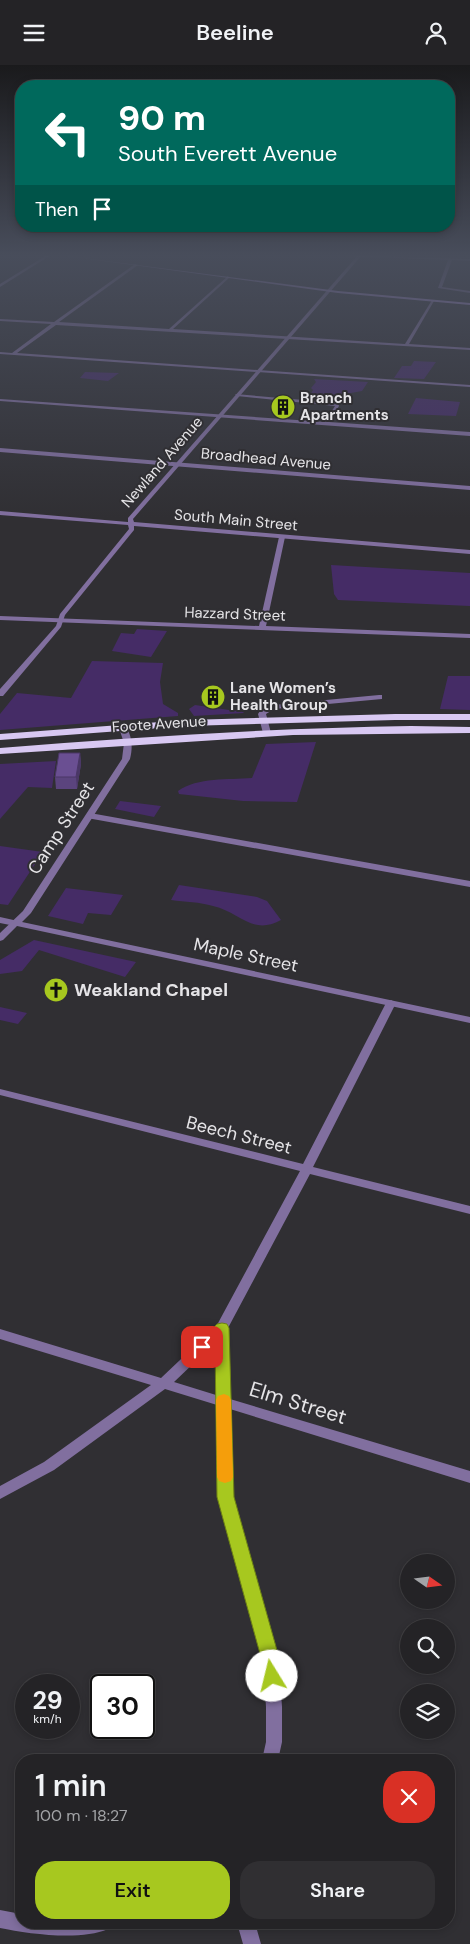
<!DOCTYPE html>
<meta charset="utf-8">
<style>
body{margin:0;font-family:"DM Sans",sans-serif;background:#302f32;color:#f1f3f6;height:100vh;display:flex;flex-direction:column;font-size:19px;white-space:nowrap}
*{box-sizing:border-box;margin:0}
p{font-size:16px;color:#a3a4a7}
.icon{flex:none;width:28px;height:28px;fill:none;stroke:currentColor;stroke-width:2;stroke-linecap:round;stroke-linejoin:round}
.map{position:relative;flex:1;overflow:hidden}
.sheet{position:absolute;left:15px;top:1689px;width:440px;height:175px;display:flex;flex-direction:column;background:#242326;border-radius:20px;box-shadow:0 2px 8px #0003,0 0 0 1px #414043}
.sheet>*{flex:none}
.hud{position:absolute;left:15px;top:15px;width:440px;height:152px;border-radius:20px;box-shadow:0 2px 8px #0003,0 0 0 1px #414043;background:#00695c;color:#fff;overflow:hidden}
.needle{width:32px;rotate:104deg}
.fabs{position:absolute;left:400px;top:1489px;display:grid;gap:10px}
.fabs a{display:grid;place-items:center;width:55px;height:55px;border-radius:50%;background:#242326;box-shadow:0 2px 8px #0003,0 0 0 1px #414043;font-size:25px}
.speed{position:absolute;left:15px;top:1609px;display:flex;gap:10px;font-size:25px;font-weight:700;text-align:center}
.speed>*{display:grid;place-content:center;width:65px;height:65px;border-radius:50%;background:#242326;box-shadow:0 2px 8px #0003,0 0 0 1px #414043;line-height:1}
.speed small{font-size:12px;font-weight:400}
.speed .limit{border:2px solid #111;border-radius:8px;background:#fff;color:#111}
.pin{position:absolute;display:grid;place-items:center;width:42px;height:42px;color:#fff;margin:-21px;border-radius:10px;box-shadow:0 2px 8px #0006}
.me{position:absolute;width:55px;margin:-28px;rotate:351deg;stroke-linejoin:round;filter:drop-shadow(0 0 4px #0008)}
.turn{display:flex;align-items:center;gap:18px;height:105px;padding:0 20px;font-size:22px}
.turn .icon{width:65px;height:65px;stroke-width:2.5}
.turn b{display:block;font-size:35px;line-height:42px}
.then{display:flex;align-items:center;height:48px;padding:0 20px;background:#0003;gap:10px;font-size:19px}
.round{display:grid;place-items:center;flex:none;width:52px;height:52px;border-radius:20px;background:#302f32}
.headline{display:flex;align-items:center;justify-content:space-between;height:85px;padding:0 20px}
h1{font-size:30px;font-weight:600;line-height:38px}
.cta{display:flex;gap:10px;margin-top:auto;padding:10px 20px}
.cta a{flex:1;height:58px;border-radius:20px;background:#a7c81f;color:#111;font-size:20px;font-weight:600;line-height:58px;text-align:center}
.cta a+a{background:#302f32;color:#f1f3f6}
header{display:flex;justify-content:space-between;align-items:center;height:65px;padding:0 20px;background:#242326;font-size:22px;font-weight:600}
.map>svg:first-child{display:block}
</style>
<header><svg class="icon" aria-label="menu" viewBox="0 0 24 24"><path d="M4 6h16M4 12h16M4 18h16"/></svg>Beeline<svg class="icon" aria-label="person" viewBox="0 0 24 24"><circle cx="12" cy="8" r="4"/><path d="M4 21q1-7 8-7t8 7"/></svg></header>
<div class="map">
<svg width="470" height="1879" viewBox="0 0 470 1879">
<rect width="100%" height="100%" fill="#302f33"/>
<path fill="#452c66" d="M414,296L436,297L424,314L394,313L402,301H411Z
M85,307L119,308L108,316L80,313Z
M314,314L368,317L362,326L340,330L337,334L309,332L313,325L311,323L316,317Z
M416,333L460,337L456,351L408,349Z
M331,500L470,508V541L338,535L334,529Z
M137,564L167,566L151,592L112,586L121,568L134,569Z
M92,596L163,598L160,617L163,639L178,648V651L0,665V649L17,628L71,633Z
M448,611H470V645L440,644Z
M195,640L243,647L244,648L194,651L189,644Z
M316,677L297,737L243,736L179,729L178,726C198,712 228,715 252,713L266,679Z
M56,696L52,723L28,722L0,754V699Z
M120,736L161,741L154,752L115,744Z
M0,781L43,787L8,840L0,839Z
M179,820L257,832L267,836L281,855C252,871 240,847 213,841C200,837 185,837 171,835Z
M66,823L123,830L111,850L88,848L83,859L48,851Z
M34,875L136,897L125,912L39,885L22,906L0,909V895Z
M0,942L27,948L18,959L0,955Z"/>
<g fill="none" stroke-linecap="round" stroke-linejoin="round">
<path fill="#816f9f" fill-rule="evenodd" d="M47,190H51L0,222V219Z
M323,190L470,194V196L452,195L442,222L470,226V228L438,223L448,195Z
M135,199L138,200L59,257L169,264L228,211L229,213L173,264L405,279L432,235L434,236L409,279L470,283V285L56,260L17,288L470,320V322L0,289V287L12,288L51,259L0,256V254L54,257Z
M235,329L338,338L339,341L329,357L470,367V371L0,336V334L325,357L335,341L237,331Z
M0,383L470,421V425L0,387Z
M282,470L285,472L266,561L470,569V573L0,555V551L259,561L279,472Z
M379,630H382V634L274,644L266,649L271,668L267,670L263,668L258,649L262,643L273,640Z
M90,748L470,816V822L87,753V749Z
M0,852L18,856L20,858L15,861L0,858Z
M391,935L396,938L313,1102L470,1141V1149L310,1109L228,1263L230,1334L470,1406V1418L230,1344L232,1432L279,1596L282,1642V1677L278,1695H262L266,1677V1642L263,1596L218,1432L217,1340L165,1324L54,1405L0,1434V1421L44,1397L151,1320L0,1274V1264L161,1313L217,1260L300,1106L0,1030V1024L303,1099L386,938ZM216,1277V1330L174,1317Z
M0,1845L21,1849V1858H111L108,1864C81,1876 29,1869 0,1863Z
M237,1858H255L261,1879H243Z"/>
<path fill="#816f9f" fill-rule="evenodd" d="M358,190H362L133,454L134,457L470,485V489L134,461V465L65,550L61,562L3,631H0V624L56,561L60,549L129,464L128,460L0,450V446L128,457V453Z
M120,661H126C132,672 133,682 130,694L31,848L22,857L470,952V958L17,861L3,875L0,876V868L23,846L122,694L124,678L119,663Z"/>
<path fill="#af91de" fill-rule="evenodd" d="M60,190L338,226L470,238V240L338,228Z"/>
<path fill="#d8c8f2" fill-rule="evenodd" d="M395,649H470V655H395L187,661L0,675V669L187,655Z
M411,661L470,662V668L293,670L0,689V683C137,672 274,663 411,661Z"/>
</g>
<path fill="#5b447e" d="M80,688L81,699L77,724H56L55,712Z"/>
<path fill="#4a3766" d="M80,688L81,699L77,724L76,712Z"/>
<path fill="#6a4f92" stroke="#4a3766" d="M59,688H80L76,712H55Z"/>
<linearGradient id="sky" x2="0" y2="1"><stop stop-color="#1a1a1c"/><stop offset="0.42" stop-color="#484d5b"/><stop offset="1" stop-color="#484d5b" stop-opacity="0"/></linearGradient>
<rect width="470" height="453" fill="url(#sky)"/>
<path fill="#a7c81f" stroke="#6d8214" d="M222,1258L227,1259L229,1263L234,1432L280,1596L281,1611L278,1617L272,1620L266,1617L263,1611L262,1596L217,1432L215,1278C209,1284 205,1289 196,1286L194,1282L217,1259Z"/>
<path fill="#f59e0b" d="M224,1329L229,1331L231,1335L233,1412L231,1416L225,1418L219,1416L217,1412L216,1335L218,1331Z"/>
<defs>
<symbol id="building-disc" viewBox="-11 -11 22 22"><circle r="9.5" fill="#a7c81f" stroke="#302f33"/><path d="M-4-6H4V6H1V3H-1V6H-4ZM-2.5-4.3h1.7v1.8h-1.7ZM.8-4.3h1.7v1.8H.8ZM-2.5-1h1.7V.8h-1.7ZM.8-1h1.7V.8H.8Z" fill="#111"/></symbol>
<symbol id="church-disc" viewBox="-11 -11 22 22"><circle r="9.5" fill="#a7c81f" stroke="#302f33"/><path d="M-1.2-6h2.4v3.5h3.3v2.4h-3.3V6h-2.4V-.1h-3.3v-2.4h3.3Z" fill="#111"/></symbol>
</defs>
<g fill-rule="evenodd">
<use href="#building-disc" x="269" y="328" width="28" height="28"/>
<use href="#building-disc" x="199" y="618" width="28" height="28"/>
<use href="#church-disc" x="42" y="911" width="28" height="28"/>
</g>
<g text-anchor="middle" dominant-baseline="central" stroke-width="4" stroke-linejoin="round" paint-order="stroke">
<g font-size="15" font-weight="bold" fill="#e5e4e7" stroke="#302f33" text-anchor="start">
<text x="300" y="333">Branch<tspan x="300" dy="17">Apartments</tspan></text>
<text x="230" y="623">Lane Women’s<tspan x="230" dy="17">Health Group</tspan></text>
</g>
<g font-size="15" fill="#e5e4e7" stroke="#302f33">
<text transform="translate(266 394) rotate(5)">Broadhead Avenue</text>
<text transform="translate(162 397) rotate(-49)">Newland Avenue</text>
<text transform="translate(236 455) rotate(5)">South Main Street</text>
<text transform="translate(235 549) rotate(2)">Hazzard Street</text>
<text transform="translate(159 659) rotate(-4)">Foote Avenue</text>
</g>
<g font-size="18" fill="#e5e4e7" stroke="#302f33">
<text transform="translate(61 763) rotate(-57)">Camp Street</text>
<text transform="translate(246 890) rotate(12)">Maple Street</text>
<text transform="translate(239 1070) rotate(14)">Beech Street</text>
</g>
<g font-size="18" font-weight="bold" fill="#e5e4e7" stroke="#302f33" text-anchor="start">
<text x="74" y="925">Weakland Chapel</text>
</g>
<g font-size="21" fill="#e5e4e7" stroke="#302f33">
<text transform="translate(298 1338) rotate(17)">Elm Street</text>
</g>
</g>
</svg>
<div class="fabs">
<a><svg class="needle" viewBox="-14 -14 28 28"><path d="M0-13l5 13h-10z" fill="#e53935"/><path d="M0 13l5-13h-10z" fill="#a3a4a7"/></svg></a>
<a><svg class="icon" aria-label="search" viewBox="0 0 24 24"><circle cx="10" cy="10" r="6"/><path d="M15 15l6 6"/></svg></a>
<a><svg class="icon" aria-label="layers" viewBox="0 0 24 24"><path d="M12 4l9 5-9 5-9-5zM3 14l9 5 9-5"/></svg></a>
</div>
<div class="speed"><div>29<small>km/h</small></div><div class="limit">30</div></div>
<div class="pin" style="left:202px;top:1282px;background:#d93025"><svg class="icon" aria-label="arrive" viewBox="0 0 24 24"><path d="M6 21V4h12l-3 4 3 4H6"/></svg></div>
<svg class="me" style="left:272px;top:1611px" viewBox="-20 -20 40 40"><circle r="19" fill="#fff"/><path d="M0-13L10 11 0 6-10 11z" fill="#a7c81f"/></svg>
<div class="hud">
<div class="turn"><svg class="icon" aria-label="left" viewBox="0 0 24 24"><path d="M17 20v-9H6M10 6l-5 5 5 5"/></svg><div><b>90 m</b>South Everett Avenue</div></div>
<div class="then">Then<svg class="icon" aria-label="arrive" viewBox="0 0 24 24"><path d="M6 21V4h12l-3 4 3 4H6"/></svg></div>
</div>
<section class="sheet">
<div class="headline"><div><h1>1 min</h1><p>100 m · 18:27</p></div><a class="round" style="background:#d93025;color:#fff"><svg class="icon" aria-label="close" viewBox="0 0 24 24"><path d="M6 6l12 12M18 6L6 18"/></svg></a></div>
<div class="cta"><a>Exit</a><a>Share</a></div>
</section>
</div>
